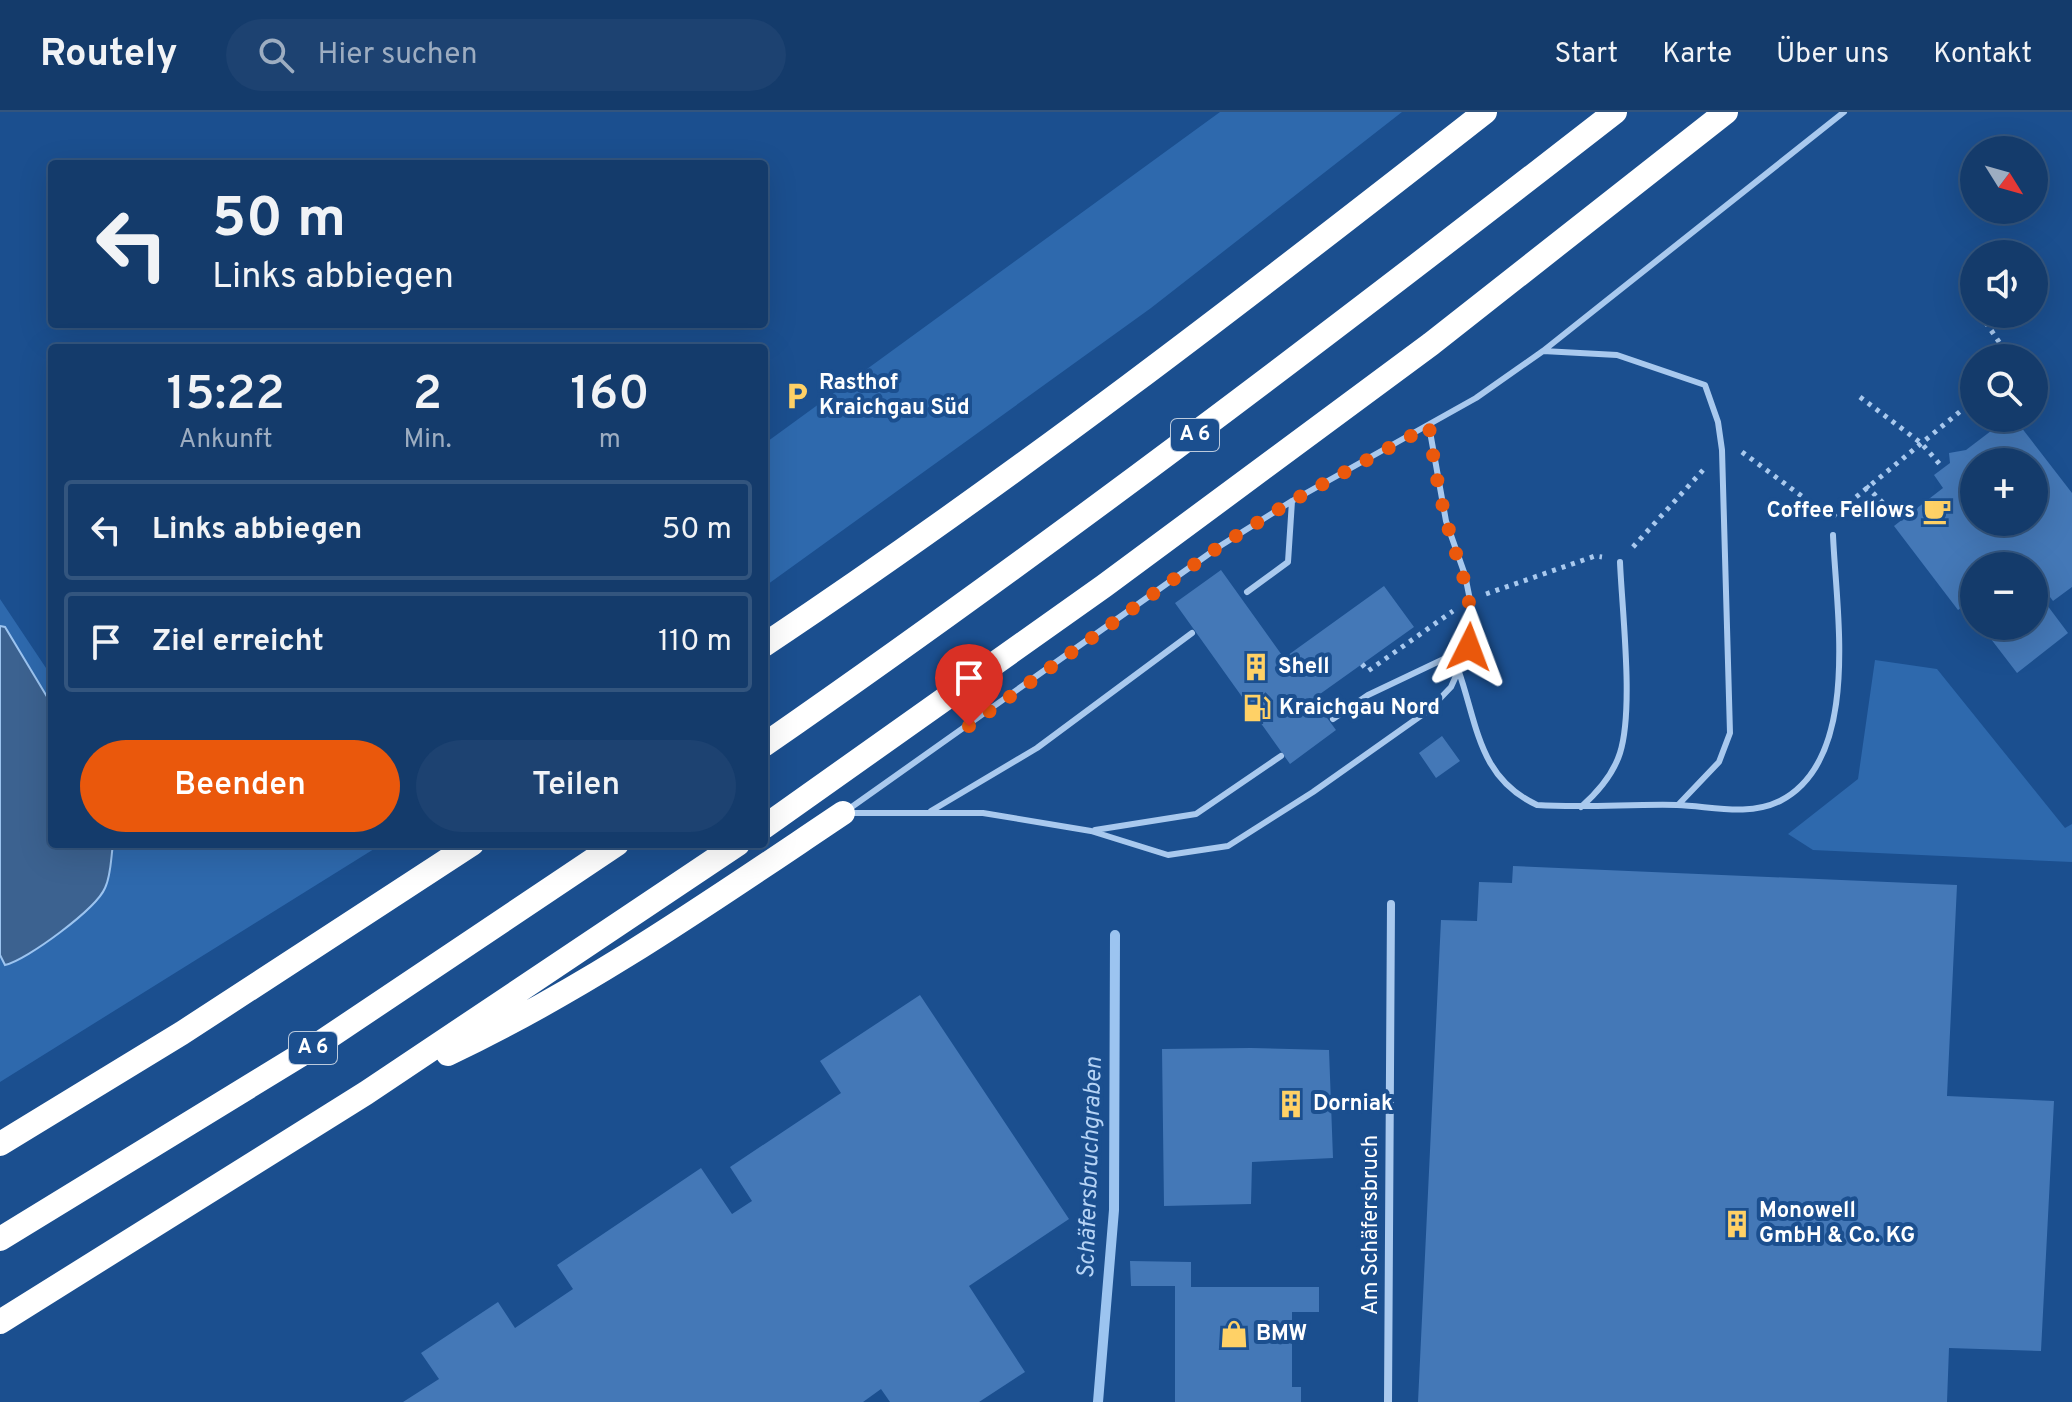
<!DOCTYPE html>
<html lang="de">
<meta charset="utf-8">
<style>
body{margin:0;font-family:Overpass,sans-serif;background:#1d4271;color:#f1f3f6;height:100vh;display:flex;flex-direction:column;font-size:30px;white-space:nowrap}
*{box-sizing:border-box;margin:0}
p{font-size:26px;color:#9dadc1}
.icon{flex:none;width:44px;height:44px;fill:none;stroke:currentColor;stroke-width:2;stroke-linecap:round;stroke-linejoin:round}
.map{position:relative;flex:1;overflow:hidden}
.drawer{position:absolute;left:48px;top:232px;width:720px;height:504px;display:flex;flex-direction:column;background:#143b6b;border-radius:8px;box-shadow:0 8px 32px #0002,0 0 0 2px #33557e}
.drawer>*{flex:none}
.hud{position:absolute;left:48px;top:48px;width:720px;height:168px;border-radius:8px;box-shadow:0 8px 32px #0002,0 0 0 2px #33557e;background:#143b6b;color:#f1f3f6;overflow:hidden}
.needle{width:52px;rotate:127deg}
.controls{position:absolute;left:1960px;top:24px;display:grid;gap:16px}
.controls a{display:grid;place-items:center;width:88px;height:88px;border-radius:50%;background:#143b6b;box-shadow:0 8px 32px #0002,0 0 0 2px #33557e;font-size:40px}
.pin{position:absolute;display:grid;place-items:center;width:68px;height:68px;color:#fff;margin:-82px -34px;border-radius:50% 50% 50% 0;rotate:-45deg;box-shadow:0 0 8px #0007}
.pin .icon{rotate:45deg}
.me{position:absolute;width:88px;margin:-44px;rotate:3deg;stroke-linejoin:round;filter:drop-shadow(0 0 6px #0008)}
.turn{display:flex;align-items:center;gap:28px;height:168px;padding:0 32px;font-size:36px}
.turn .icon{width:104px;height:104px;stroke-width:2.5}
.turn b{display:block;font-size:56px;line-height:68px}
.eta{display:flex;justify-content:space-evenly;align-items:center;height:136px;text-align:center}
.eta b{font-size:48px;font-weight:600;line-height:56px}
.primary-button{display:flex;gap:16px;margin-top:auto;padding:16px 32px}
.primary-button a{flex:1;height:92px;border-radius:48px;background:#ea580c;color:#fff;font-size:32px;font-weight:600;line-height:92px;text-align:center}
.primary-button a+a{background:#1d4271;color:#f1f3f6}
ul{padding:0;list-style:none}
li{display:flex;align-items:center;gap:24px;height:100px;margin:0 16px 12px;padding:0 16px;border:4px solid #33557e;border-radius:8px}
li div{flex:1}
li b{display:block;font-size:30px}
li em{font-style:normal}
header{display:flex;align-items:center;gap:48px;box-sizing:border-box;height:112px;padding:0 40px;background:#143b6b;border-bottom:2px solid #33557e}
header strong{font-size:38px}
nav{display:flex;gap:44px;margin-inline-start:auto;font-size:28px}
.search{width:560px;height:72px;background:#1d4271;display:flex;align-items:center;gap:20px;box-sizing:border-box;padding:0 28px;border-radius:44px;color:#9dadc1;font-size:30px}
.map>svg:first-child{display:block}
</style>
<header>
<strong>Routely</strong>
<div class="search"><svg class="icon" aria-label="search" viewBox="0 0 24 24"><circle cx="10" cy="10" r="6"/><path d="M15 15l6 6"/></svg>Hier suchen</div>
<nav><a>Start</a><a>Karte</a><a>Über uns</a><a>Kontakt</a></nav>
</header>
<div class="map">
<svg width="2072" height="1290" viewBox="0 0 2072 1290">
<rect width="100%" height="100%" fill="#1b4f8f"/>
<path fill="#2e69ad" d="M1220,0H1402L1151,196L764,475V332Z
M0,487L52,565V593L5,515L0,514Z
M1875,548L1937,557L2065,716L2072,712V750L1813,738L1788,722L1858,667Z
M113,732H382L0,970V843L5,853C27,848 96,796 105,776C111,764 111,745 113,732Z"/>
<path fill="#3c6290" stroke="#9cc4f0" stroke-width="2" d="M0,514L5,515L52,593V732H113C111,745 111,764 105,776C96,797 27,848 5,853L0,843Z"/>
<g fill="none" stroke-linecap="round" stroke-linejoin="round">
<path stroke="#9cc4f0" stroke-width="10" d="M1098,1290L1114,1098L1115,823"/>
</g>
<path fill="#4478b7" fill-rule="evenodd" d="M2008,306H2014L2072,381V475L2053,489L2050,485L2044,489L2068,521L2017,561L1981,514H2034V454H1974V505L1965,493L1958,498L1894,414L1943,376L1934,363L1950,351L1949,341L1966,338ZM1974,350H2034V410H1974Z
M1221,458L1284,546L1384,474L1414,515L1313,587L1336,618L1290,652L1175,491Z
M1442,624L1460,649L1436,666L1419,641Z
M1513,754L1957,773L1947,984L2054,989L2041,1239L1949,1236L1947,1290H1418L1441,808L1477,809L1479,770L1512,771Z
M920,883L1069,1107L969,1174L1025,1260L979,1290H890L881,1277L863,1290H403L439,1267L421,1241L498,1190L515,1216L573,1177L557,1153L701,1056L732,1102L752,1089L730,1055L841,981L820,949Z
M1251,936L1329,938L1333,1046L1252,1050L1251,1092L1164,1094L1162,937Z
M1130,1149L1191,1150V1175H1319V1200H1292V1275H1301V1290H1175V1174H1131Z"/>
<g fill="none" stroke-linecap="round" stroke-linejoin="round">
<path stroke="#a9c9ee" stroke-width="5" stroke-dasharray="4 6" stroke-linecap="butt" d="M1980,202L2010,246
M1860,285L1921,331L1943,356
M1742,340L1830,405
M1866,374L1901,409
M1833,404L1974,288
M1633,435L1704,357
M1486,482L1595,444L1602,445
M1362,552L1368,559L1453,499"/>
<path stroke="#a9c9ee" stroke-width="6" d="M1543,239L1617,243L1705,273L1718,310L1722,338L1730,621L1719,650L1678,693
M1247,480L1288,450L1292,389
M1459,560C1478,615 1479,666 1537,693C1584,696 1630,692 1677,693C1710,694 1748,705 1780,689C1862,647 1836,499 1833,423
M1333,607L1368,583L1467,536
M1581,695C1598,680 1613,663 1620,641C1634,597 1622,499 1620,450
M846,699L1220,434L1292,389L1476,286L1543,239L1844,0
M931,699L1037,636L1192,521
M850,701H983L1091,719L1168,743L1228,734L1313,680L1429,598L1451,575L1469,535L1474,508L1465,463L1446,409L1429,314
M1095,718L1196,702L1281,644"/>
<path stroke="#a9c9ee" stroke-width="8" d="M1388,1290L1391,792"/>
<path stroke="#fff" stroke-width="24" d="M764,533C1013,367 1250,184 1485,0
M764,633C1055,431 1336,217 1615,0
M764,715L1104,474L1431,232L1726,0
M448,942C589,875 713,788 843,701
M0,1032L182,921L472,732
M0,1127L317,933L617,732
M0,1210L366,981L738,732"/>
</g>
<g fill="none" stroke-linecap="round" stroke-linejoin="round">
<path stroke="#ea580c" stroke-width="14" stroke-dasharray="0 25.2" d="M969,614L1220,434L1292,389L1429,314C1433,345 1438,377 1446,407C1457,452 1477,488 1469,535"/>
</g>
<defs>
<symbol id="parking-bare" viewBox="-9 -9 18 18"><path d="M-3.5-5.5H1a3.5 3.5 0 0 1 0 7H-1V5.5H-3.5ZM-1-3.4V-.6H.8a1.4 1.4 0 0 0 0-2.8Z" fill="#ffd166" stroke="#1b4f8f" stroke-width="2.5" paint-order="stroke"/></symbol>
<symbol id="cafe-bare" viewBox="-9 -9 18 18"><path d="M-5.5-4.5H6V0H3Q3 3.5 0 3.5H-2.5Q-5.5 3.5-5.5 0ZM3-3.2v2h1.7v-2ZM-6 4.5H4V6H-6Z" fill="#ffd166" stroke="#1b4f8f" stroke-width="2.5" paint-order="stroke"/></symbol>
<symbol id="building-bare" viewBox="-9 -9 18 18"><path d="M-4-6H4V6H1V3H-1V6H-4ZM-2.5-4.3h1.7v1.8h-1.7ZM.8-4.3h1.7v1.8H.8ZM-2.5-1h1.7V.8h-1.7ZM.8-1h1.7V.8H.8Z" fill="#ffd166" stroke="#1b4f8f" stroke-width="2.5" paint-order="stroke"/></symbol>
<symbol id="fuel-bare" viewBox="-9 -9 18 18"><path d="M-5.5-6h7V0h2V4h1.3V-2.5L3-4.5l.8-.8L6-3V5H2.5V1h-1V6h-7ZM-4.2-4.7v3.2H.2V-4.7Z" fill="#ffd166" stroke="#1b4f8f" stroke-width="2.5" paint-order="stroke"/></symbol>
<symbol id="shop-bare" viewBox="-9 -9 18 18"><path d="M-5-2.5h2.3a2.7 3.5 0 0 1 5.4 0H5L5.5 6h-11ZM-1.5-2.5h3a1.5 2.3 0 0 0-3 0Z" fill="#ffd166" stroke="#1b4f8f" stroke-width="2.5" paint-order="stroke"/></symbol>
</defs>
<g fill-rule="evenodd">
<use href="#parking-bare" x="777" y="264" width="40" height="40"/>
<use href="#cafe-bare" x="1917" y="379" width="40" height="40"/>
<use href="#building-bare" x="1236" y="535" width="40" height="40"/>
<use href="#fuel-bare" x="1237" y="576" width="40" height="40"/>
<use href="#building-bare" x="1271" y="972" width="40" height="40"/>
<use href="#building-bare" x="1717" y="1092" width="40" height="40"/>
<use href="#shop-bare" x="1214" y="1202" width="40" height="40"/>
</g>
<g text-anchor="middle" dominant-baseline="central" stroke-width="8" stroke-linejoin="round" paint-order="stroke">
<g fill="#1b4f8f" stroke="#bbcadd" stroke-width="2">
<rect x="1171" y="307" width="48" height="32" rx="6"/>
<rect x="289" y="920" width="48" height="32" rx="6"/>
</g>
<g font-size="20" font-weight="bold" fill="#fff">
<text x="1195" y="323">A 6</text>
<text x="313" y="936">A 6</text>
</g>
<g font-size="22" font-weight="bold" fill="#fff" stroke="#1b4f8f" text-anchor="start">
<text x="819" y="271">Rasthof<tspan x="819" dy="25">Kraichgau Süd</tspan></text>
<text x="1915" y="399" text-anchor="end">Coffee Fellows</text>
<text x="1278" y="555">Shell</text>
<text x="1279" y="596">Kraichgau Nord</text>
<text x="1313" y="992">Dorniak</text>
<text x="1759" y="1099">Monowell<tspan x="1759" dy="25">GmbH &amp; Co. KG</tspan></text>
<text x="1256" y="1222">BMW</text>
</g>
<g font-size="22" fill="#fff" stroke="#1b4f8f">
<text transform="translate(1371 1113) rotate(-90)">Am Schäfersbruch</text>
</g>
<g font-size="24" font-style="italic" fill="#b5d3f5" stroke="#1b4f8f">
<text transform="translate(1091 1056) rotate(-88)">Schäfersbruchgraben</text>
</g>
</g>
</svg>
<div class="controls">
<a><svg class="needle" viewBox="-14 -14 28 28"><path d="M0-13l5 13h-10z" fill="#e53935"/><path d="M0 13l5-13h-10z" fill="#9dadc1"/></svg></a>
<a><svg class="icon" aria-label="sound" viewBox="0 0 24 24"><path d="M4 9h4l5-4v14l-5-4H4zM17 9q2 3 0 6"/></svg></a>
<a><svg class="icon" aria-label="search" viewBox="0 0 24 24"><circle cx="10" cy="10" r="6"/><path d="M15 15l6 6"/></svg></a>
<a>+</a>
<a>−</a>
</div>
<div class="pin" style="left:969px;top:614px;background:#d93025"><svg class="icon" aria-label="arrive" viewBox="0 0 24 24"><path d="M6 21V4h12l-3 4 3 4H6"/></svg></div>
<svg class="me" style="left:1469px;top:535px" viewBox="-20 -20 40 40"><path d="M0-17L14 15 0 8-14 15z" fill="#ea580c" stroke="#fff" stroke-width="4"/></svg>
<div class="hud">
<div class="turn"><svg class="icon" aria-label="left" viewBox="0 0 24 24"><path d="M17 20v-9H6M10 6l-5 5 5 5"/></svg><div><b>50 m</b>Links abbiegen</div></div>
</div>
<section class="drawer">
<div class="eta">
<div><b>15:22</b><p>Ankunft</p></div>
<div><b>2</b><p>Min.</p></div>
<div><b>160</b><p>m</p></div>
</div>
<ul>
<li><svg class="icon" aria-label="left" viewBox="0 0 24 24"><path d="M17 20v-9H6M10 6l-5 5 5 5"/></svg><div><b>Links abbiegen</b></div><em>50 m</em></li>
<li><svg class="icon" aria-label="arrive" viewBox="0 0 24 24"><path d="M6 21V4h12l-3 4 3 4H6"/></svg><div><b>Ziel erreicht</b></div><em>110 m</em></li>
</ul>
<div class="primary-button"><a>Beenden</a><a>Teilen</a></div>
</section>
</div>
